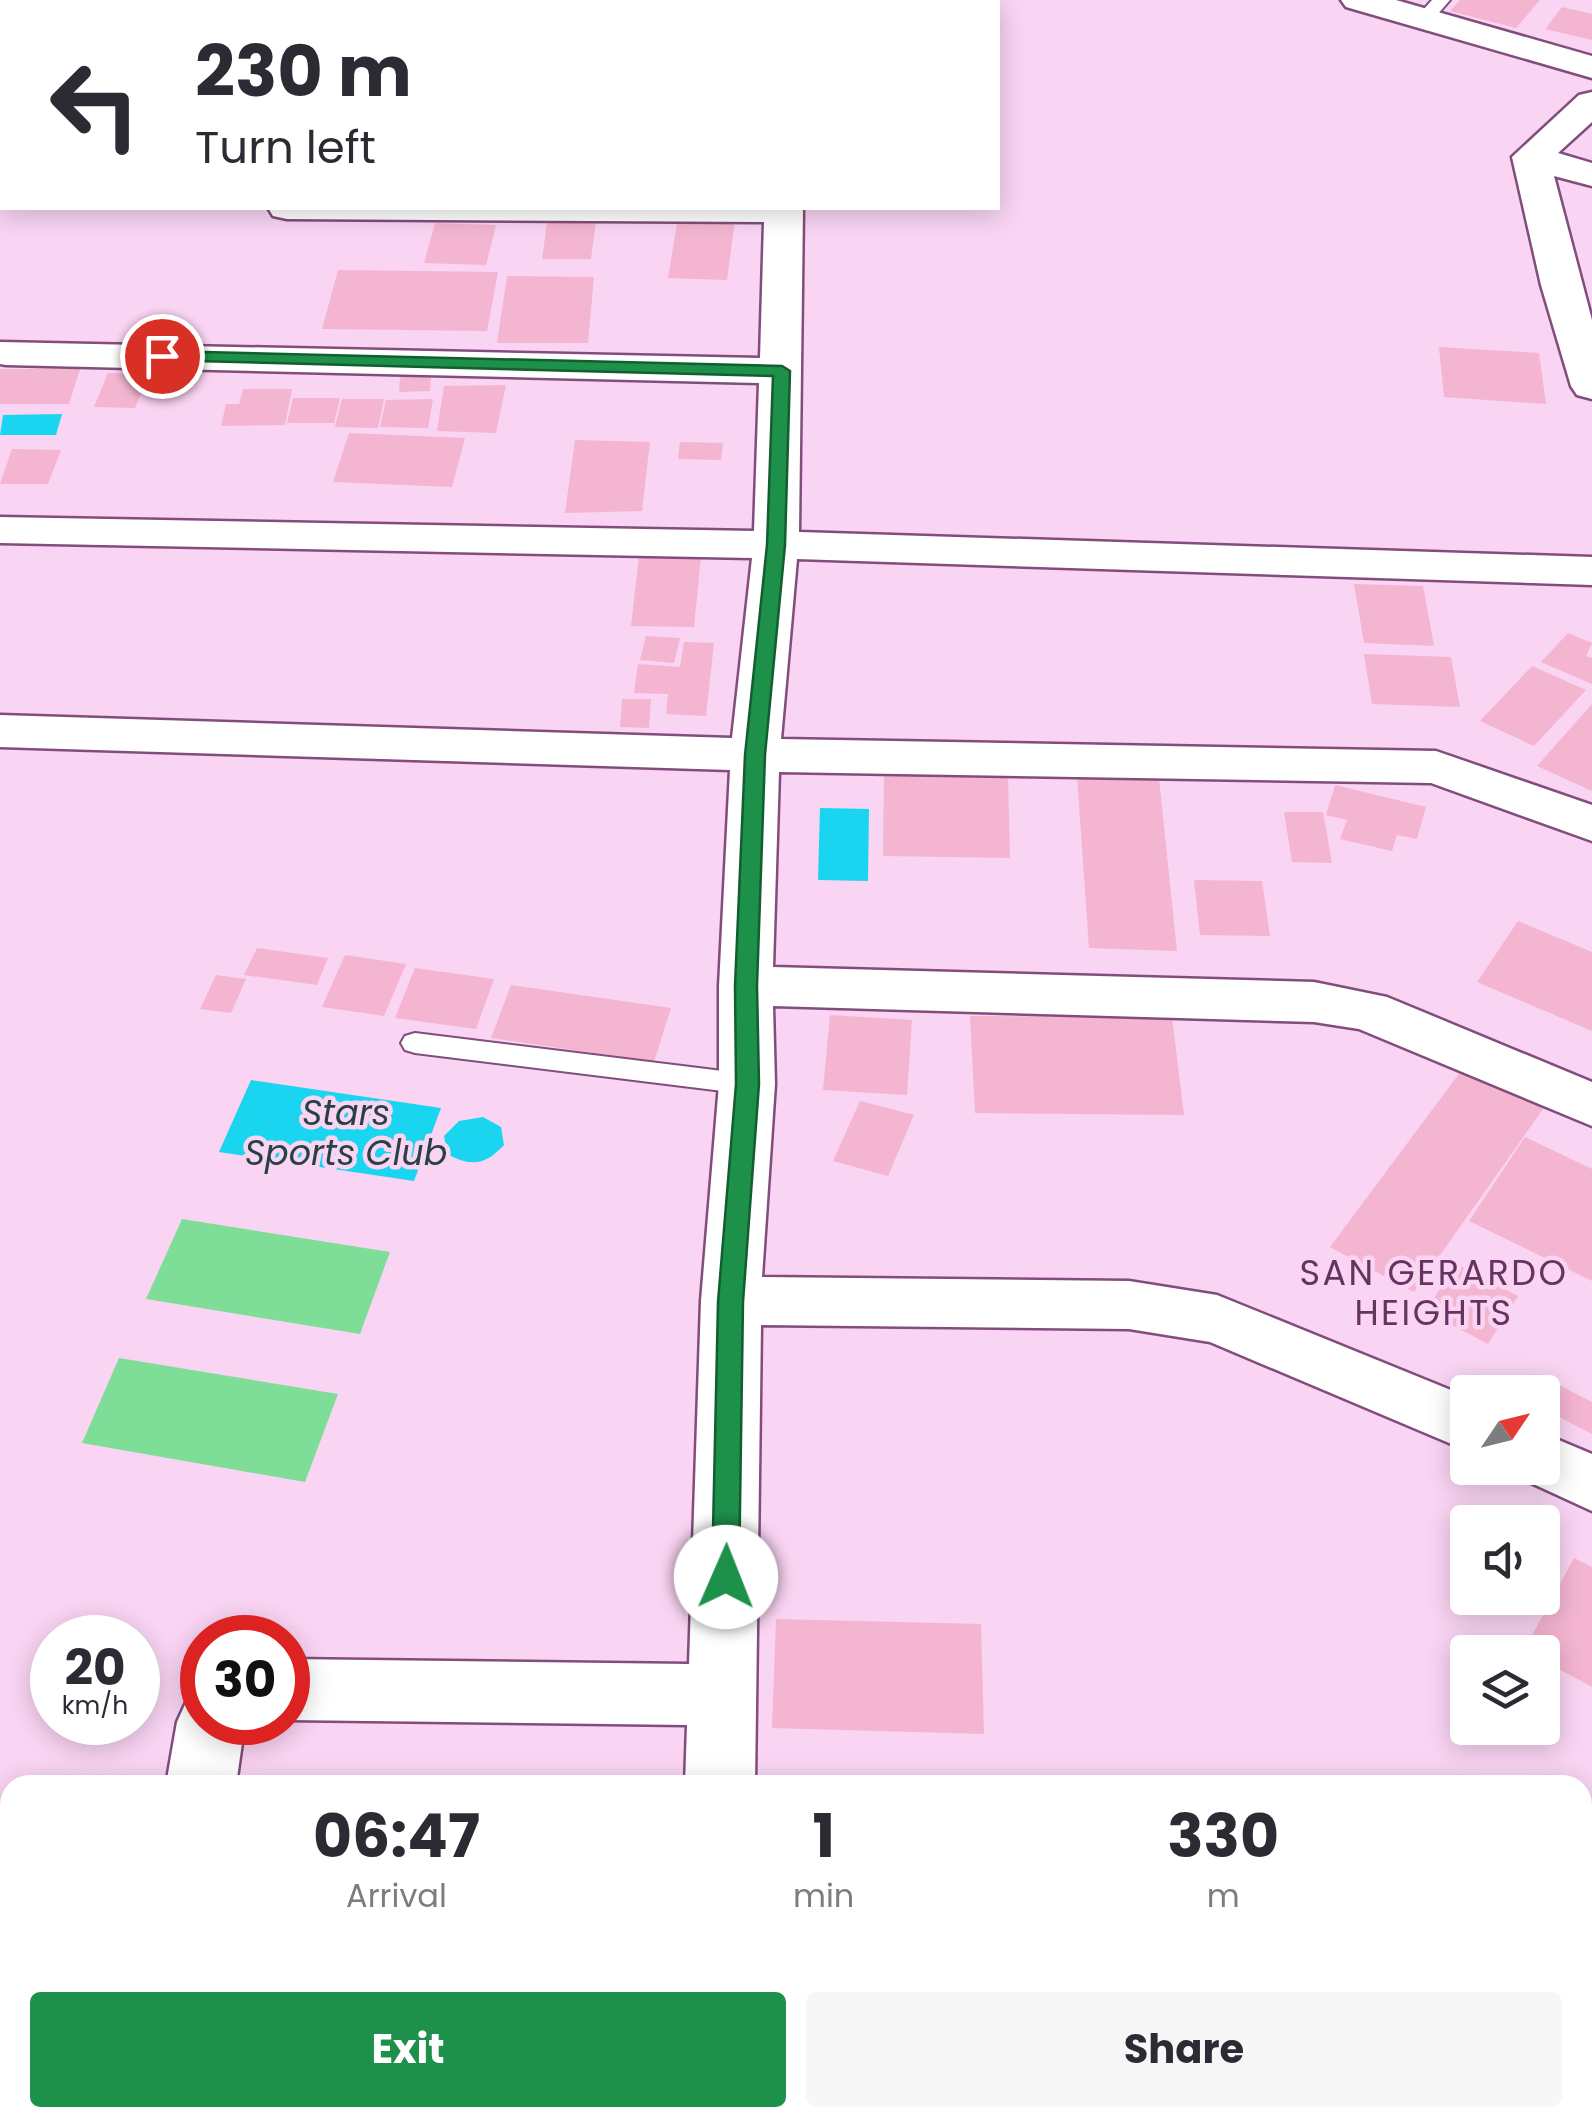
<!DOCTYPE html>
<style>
body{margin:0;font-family:Poppins,sans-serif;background:#f7f7f7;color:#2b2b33;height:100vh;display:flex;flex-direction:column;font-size:38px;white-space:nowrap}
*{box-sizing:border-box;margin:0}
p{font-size:32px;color:#7c7c81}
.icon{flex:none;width:55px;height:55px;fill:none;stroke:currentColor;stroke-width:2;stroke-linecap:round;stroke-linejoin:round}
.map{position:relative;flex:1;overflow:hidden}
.sheet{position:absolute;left:0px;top:1775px;width:1592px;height:352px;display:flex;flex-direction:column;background:#fff;border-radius:30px 30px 0 0;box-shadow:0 5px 25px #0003}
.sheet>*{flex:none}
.hud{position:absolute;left:0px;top:0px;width:1000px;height:210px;box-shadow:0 5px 25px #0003;background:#fff;color:#2b2b33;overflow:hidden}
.needle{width:65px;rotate:55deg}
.tools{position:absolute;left:1450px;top:1375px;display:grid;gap:20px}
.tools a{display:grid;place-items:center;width:110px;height:110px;border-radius:10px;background:#fff;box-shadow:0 5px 25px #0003;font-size:50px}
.speed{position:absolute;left:30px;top:1615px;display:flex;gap:20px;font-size:50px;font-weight:700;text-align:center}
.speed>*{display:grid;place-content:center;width:130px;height:130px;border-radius:50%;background:#fff;box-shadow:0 5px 25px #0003;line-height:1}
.speed small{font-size:25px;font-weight:400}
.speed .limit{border:15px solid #d22;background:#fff;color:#111}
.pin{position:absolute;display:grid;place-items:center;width:85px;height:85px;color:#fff;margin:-42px;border:5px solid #fff;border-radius:50%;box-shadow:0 2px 10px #0007}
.me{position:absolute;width:110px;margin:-55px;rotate:1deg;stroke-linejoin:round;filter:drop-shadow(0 0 8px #0008)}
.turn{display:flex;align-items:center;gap:35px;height:210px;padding:0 30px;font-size:45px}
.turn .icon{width:130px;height:130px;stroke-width:2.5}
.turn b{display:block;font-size:70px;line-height:85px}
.eta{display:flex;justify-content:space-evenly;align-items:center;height:170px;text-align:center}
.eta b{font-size:60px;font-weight:700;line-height:70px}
.cta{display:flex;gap:20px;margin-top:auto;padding:20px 30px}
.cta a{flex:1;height:115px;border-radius:10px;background:#1d904a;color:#fff;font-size:40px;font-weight:700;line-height:115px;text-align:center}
.cta a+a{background:#f7f7f7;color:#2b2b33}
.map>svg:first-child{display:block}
</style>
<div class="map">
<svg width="1592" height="2126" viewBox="0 0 1592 2126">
<rect width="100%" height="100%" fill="#f9d4f3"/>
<path fill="#7ede98" d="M182,1219L390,1252L360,1334L146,1299Z
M119,1358L338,1394L305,1482L82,1443Z"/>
<path fill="#1ad5f0" d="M62,414L56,435H0L3,415Z
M820,808L869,809L868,881L818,880Z
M251,1080L441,1108L414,1181L219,1152Z
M483,1117L501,1127L504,1145C486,1165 471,1167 447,1154L444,1136L459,1121Z"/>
<path fill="#f4b5d1" d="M1460,0H1540L1516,28L1450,11Z
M1562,7L1592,14V40L1545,29Z
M679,211L735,220L727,280L668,278Z
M564,214H597L591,259H542L547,223H563Z
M435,223L496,225L486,265L424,263Z
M338,270L498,272L487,331L322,329Z
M507,276L594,277L588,343H497Z
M1439,347L1539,353L1546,404L1444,397Z
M0,369H80L69,404H0Z
M108,373L149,374L135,408L94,407Z
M431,376L430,391L399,392L400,377Z
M506,385L496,433L437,431L444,386Z
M243,389H292L285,425L221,426L226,404H239Z
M293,398H340L334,423H287Z
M342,399H384L378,428L335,427Z
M433,399L428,428L380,427L386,400Z
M349,433L465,438L452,487L333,482Z
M575,440L650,442L642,511L565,513Z
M680,442L723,443L721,460L678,459Z
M12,449L61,450L48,484H0Z
M639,556L701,557L694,627L631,626Z
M1354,584L1423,586L1434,646L1364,643Z
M1568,633L1592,643L1586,656L1592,658V684L1541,662Z
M646,636L680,638L674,663L640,660Z
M684,642L714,643L706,716L666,714L668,694L634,693L638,664L680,667Z
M1364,654L1451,657L1460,707L1372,704Z
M1532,666L1586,690L1534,746L1480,721Z
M622,699H651L649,728L620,727Z
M1592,704V791L1537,766Z
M884,774L1008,778L1010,858L883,856Z
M1077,776L1159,778L1177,951L1089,948Z
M1335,785L1426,807L1417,839L1397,835L1392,851L1340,839L1347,820L1326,815Z
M1284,812H1323L1332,863L1292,862Z
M1194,880L1262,881L1270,936L1200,935Z
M1518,921L1592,952V1031L1477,982Z
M257,948L328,958L317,985L244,975Z
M345,955L406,964L384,1016L322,1007Z
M415,968L494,979L476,1029L395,1018Z
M216,975L246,979L231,1013L200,1009Z
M511,985L671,1008L654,1062L491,1038Z
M830,1015L912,1020L907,1095L823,1090Z
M970,1016L1172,1017L1184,1115L975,1113Z
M1467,1063L1548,1102L1414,1292L1330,1247Z
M860,1101L914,1115L888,1176L833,1161Z
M1525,1137L1592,1169V1281L1469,1221Z
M1457,1264L1518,1296L1488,1344L1425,1311Z
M1540,1375L1592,1402V1434L1542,1408V1392H1530Z
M1574,1558L1592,1567V1687L1542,1660V1652L1524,1650Z
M776,1619L981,1624L984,1734L772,1728Z
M1582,2010L1592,2016V2049L1582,2067Z
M1592,2086V2126H1572L1576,2118H1582V2105Z
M194,2118H259L258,2126H194Z
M269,2118H433V2126H268Z
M443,2118H526V2126H442Z"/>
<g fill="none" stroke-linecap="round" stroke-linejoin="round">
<defs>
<path id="service" d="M1432,0H1450L1430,23H1418L1415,19Z
M415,1033L747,1074L757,1077L761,1084L757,1091L747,1094L415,1053L405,1050L401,1043L405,1036Z"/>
<path id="minor" d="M512,0H559L560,2H514Z
M1341,0H1396L1592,56V78L1346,7Z
M1592,92V122L1558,153L1592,163V186L1554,176L1592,320V399L1577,395L1571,386L1541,285L1512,157L1579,95Z
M0,179H2V202H0Z
M268,208H803L799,532L1592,557V585L797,559L781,739L1436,751L1592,805V841L1431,783L779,772L773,967L1314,982L1387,997L1592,1082V1126L1359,1029L1314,1022L773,1006L775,1084L762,1277L1129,1281L1217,1295L1468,1397V1451L1210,1342L1129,1329L761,1325L755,1785H685L687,1725L288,1720V1659L689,1664L701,1301L719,1084V986L730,770L0,747V715L732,738L752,558L0,543V517L754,531L759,383L6,365L0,364V342L760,358L764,222L287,219L273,216Z
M1542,1433L1592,1454V1511L1520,1478L1515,1468H1542Z
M202,1694V1722H245L236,1785H166L177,1722L187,1700Z
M110,2118H186L184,2126H108Z
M672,2118H748V2126H672Z"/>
</defs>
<use href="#service" stroke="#824d7c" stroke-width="4"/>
<use href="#minor" stroke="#824d7c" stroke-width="5"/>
<use href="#service" fill="#fff" fill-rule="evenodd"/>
<use href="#minor" fill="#fff" fill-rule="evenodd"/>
</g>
<path fill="#1d904a" stroke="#135e30" stroke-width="2.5" d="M162,351L782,366L790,371L785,545L765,755L757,986L759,1084L743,1302L739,1577L735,1585L726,1589L716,1585L712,1577L718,1302L736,1084L735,986L745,755L767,545L773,376L155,360L153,356Z"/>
<g text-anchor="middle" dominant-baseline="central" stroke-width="9" stroke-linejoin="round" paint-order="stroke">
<g font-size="35" font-style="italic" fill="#274146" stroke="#f9d4f3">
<text x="346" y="1112">Stars<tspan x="346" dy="40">Sports Club</tspan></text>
</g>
<g font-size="35" letter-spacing="2.5" fill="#663360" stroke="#f9d4f3">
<text x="1434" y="1272">SAN GERARDO<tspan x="1434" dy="40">HEIGHTS</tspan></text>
</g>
</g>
</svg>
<div class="tools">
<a><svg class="needle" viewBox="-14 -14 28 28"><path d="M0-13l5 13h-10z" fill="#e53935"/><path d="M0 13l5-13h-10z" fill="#7c7c81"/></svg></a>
<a><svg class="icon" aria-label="sound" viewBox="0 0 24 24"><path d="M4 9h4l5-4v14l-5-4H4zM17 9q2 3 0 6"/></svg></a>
<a><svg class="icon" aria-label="layers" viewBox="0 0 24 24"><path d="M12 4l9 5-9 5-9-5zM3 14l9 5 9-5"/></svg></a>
</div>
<div class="speed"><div>20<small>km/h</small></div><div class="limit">30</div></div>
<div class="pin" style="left:162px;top:356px;background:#d93025"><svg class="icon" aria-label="arrive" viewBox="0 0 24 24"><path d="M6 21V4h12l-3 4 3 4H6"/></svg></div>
<svg class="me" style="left:726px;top:1577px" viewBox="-20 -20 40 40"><circle r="19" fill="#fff"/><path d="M0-13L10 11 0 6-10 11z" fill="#1d904a"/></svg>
<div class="hud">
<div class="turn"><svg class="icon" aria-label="left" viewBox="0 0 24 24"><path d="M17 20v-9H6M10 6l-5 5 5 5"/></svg><div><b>230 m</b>Turn left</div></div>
</div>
<section class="sheet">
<div class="eta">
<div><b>06:47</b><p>Arrival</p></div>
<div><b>1</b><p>min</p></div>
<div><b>330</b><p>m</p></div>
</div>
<div class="cta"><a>Exit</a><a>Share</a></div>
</section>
</div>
